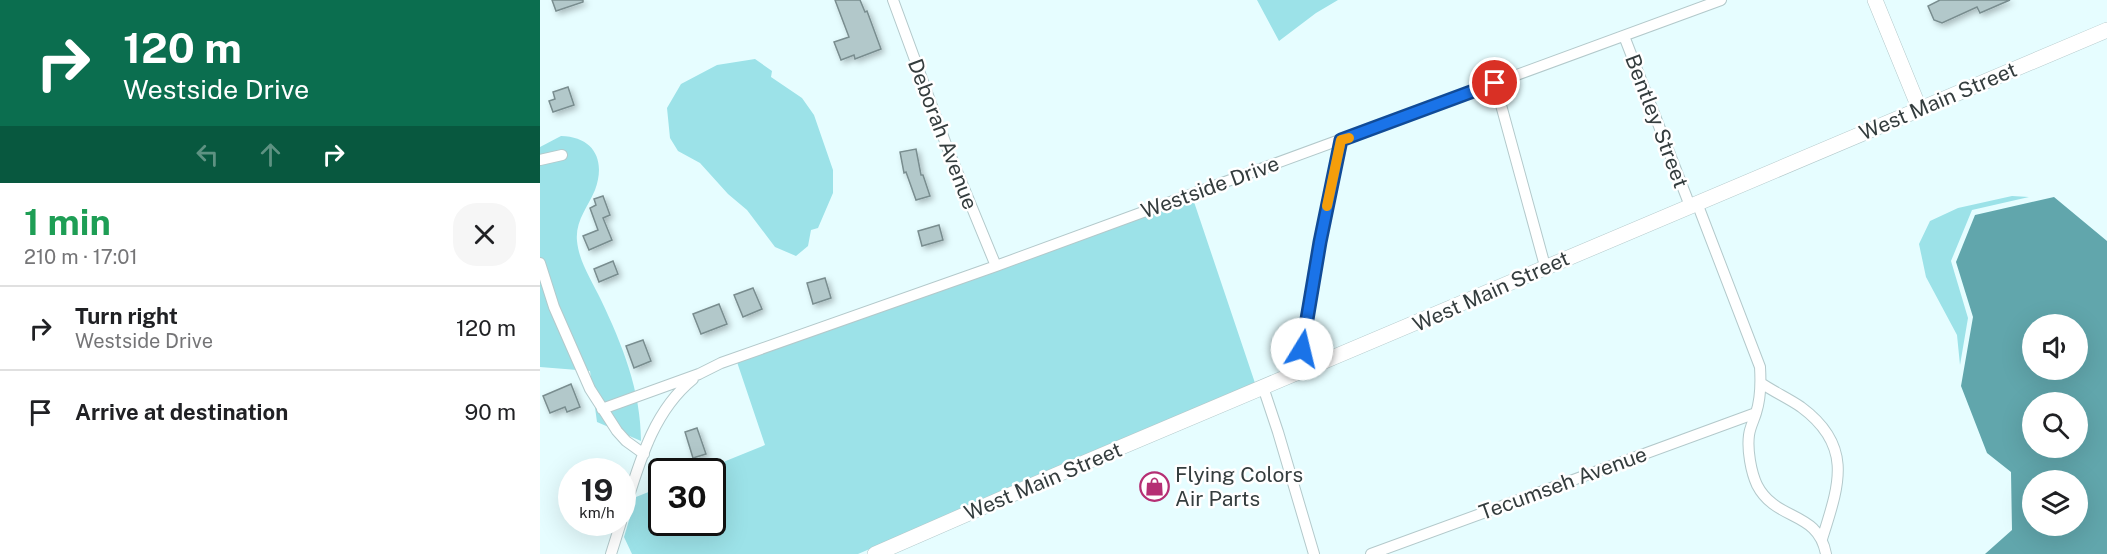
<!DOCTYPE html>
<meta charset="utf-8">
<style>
body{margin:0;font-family:"Public Sans",sans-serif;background:#f6f6f6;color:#202124;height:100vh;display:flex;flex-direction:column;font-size:22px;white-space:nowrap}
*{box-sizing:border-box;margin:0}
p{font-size:20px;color:#757577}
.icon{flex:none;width:33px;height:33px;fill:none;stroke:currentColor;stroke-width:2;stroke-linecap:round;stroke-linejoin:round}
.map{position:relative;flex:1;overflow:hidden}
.sheet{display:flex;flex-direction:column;background:#fff;width:540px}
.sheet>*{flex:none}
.banner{background:#0b6e4f;color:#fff;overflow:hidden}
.controls{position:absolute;left:1482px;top:314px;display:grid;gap:12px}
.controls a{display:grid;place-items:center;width:66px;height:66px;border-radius:50%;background:#fff;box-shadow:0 6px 24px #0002;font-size:30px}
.speed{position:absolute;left:18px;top:458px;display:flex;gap:12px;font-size:30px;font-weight:700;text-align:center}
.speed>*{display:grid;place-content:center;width:78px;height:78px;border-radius:50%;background:#fff;box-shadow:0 6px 24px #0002;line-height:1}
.speed small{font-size:15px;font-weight:400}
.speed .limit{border:3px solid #111;border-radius:9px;background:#fff;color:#111}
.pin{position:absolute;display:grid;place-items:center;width:51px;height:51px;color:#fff;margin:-26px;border:3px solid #fff;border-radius:50%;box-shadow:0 2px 6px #0007}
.me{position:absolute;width:66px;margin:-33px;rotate:9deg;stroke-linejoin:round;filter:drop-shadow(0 0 4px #0008)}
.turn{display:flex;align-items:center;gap:21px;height:126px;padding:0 24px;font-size:27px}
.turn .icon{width:78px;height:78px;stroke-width:2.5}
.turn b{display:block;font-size:42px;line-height:51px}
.lanes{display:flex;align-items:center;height:57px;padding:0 24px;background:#0003;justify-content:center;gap:30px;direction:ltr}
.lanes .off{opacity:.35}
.round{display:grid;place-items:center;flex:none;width:63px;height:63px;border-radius:24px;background:#f6f6f6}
.summary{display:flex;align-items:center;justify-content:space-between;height:102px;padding:0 24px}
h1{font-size:36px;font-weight:700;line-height:45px;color:#1e9e55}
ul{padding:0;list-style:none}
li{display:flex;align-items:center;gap:18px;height:84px;padding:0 24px;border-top:2px solid #e0e0e0}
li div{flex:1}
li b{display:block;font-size:22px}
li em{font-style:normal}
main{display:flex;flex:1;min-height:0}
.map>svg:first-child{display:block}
</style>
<main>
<section class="sheet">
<div class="banner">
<div class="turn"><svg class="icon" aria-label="right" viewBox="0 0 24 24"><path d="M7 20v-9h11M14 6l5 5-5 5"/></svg><div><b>120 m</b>Westside Drive</div></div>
<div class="lanes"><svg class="icon off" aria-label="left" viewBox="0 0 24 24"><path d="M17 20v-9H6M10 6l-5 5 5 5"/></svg><svg class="icon off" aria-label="ahead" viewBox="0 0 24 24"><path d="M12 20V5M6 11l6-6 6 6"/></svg><svg class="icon" aria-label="right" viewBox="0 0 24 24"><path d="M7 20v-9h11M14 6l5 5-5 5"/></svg></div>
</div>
<div class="summary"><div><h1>1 min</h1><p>210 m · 17:01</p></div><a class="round"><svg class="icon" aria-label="close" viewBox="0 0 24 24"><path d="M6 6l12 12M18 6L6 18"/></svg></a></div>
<ul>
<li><svg class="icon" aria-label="right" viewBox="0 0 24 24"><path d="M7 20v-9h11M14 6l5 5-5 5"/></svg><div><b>Turn right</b><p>Westside Drive</p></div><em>120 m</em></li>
<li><svg class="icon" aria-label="arrive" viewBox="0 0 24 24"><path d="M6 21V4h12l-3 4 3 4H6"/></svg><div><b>Arrive at destination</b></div><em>90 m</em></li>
</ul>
</section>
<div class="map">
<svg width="1567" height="554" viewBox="0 0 1567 554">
<defs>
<filter id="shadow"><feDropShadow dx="3" dy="3" stdDeviation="3" flood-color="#0004"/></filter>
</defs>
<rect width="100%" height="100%" fill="#e6fdff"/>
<path fill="#9ce2e8" d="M717,0H798L776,13L739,41Z
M215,59L232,71L231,77L262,98L274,115L293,170V193L278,228L271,230L268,246L256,256L235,247L207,210L188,194L160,163L138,151L130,138L127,108L141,84L177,65Z
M21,136C54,137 66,160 55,190C48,207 35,221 37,241C39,262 52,281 61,300C82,344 101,391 101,441L57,422L50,371L0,367V147Z
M650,190L715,383L318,554H92L84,537L96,497L121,487L122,522H172V471H161L225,445L197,362Z
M1472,196L1489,197L1432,210L1411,261L1428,318L1420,365L1417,335L1386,277L1379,244L1390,221L1418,208Z"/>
<path fill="#61a6ac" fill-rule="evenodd" d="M1514,197L1567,241V554H1445L1472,530L1471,472L1447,453L1421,386L1433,317L1416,262L1435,215ZM1492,324H1538V369H1492ZM1492,402H1538V447H1492ZM1492,480H1538V525H1492Z"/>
<path fill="#b2c8ca" stroke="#798d8f" stroke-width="1.5" filter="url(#shadow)" d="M12,0H43V2L16,11Z
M295,0H320L325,12L327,11L341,49L315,59L314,55L301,60L294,42L309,37Z
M1400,0H1470L1440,13L1437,7L1402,23L1394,20L1388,6Z
M28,87L34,105L13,112L9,101L15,99L13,92Z
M376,149L381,175H383L390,196L376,200L366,172L364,173L360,152Z
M63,196L70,215L63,218L72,240L49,250L43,236L58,230L50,208L56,205L54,199Z
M399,225L403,240L382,246L378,231Z
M73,261L78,274L59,282L54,269Z
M285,278L291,298L273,304L267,283Z
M213,288L222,309L203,317L194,295Z
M179,304L187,324L161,334L153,314Z
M103,340L111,361L94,368L86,346Z
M31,384L40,407L27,412L25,407L10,413L3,396Z
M157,428L166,454L153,458L145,432Z"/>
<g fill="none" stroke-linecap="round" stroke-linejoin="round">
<defs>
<path id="street" d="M353,0L407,147L456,266
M1084,36L1150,206
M955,83L1005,266
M0,160L22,155
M1157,203L1220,367C1221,383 1221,398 1216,413C1214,420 1210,427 1209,435C1207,450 1211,472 1217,485C1236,522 1278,510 1286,554
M0,263L14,307L50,389L77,431L86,441L104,454
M767,369L762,349V340L780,242L801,140
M1221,383C1234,392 1248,398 1261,407C1314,446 1299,485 1282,539
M723,387L738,432L774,554
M62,409L159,374L181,363L456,266L1181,0
M82,518C98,468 111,413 153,379
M71,554L81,522
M831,554L1216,413"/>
<path id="secondary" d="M1335,0L1380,110
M335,554L546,462L1567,30"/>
</defs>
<use href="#street" stroke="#b3c9cb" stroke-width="12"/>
<use href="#secondary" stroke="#b3c9cb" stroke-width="16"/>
<use href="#street" stroke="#fff" stroke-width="10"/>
<use href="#secondary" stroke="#fff" stroke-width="15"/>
</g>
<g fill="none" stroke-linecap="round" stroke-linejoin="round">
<defs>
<path id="route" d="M762,349L780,242L801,140L955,83"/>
</defs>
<use href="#route" stroke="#114b97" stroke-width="15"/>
<use href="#route" stroke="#1a73e8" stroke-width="10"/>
<path stroke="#f59e0b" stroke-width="10" d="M787,206L801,140L809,138"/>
</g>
<defs>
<symbol id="shop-ring" viewBox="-11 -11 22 22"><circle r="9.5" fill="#fff" stroke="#b52f74" stroke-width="1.5"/><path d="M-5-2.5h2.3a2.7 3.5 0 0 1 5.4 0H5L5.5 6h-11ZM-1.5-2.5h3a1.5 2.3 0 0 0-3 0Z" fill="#b52f74"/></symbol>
</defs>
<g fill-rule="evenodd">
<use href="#shop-ring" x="598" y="470" width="33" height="33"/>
</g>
<g text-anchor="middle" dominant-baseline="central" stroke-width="5" stroke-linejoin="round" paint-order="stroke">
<g font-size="21" fill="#343d3e" stroke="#fff">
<text transform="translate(1398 101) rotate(-23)">West Main Street</text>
<text transform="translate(1117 121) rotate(69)">Bentley Street</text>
<text transform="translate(403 134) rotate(69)">Deborah Avenue</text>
<text transform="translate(670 187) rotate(-20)">Westside Drive</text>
<text transform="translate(951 291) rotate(-24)">West Main Street</text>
<text transform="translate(503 481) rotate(-23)">West Main Street</text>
<text transform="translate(1023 483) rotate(-20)">Tecumseh Avenue</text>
</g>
<g font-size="21" fill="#343d3e" stroke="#fff" text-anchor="start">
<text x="635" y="474">Flying Colors<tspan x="635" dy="24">Air Parts</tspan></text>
</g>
</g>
</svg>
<div class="controls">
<a><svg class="icon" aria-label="sound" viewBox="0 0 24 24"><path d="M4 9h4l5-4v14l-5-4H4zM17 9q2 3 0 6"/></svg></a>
<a><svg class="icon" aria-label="search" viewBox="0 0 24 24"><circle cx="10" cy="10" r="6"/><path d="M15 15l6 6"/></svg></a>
<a><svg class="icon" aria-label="layers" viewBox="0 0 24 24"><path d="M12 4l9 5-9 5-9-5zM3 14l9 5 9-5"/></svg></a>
</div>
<div class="speed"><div>19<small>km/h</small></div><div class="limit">30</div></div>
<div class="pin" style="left:955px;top:83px;background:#d93025"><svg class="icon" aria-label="arrive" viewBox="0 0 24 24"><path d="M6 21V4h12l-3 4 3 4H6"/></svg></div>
<svg class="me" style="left:762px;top:349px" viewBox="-20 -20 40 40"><circle r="19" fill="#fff"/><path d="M0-13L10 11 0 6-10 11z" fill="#1a73e8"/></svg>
</div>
</main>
